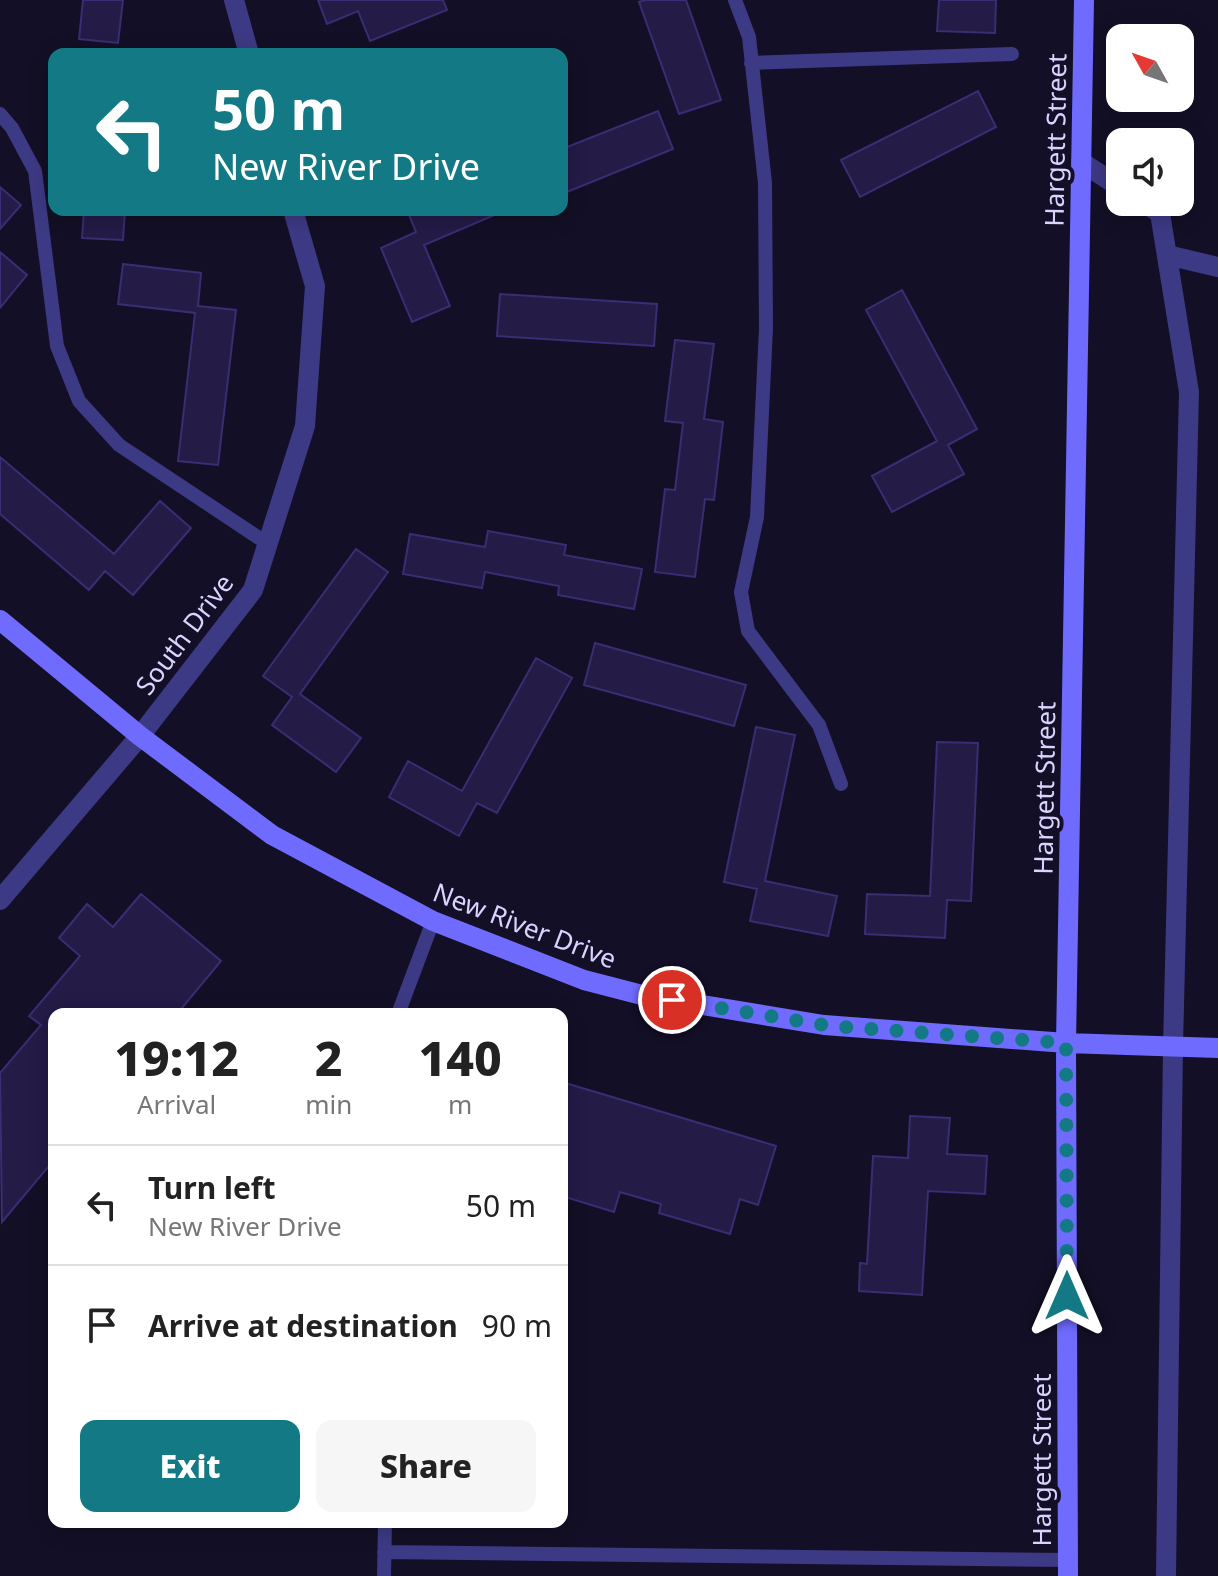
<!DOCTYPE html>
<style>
body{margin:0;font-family:"Noto Sans",sans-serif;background:#f6f6f6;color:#222;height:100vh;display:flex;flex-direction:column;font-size:30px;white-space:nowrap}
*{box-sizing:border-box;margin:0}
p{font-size:26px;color:#767676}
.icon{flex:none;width:44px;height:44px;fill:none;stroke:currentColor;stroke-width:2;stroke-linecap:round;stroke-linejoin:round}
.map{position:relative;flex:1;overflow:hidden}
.details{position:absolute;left:48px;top:1008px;width:520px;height:520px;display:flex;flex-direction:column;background:#fff;border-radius:16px;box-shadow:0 4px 20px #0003}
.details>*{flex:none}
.guide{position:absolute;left:48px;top:48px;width:520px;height:168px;border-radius:16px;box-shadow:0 4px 20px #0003;background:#137a85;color:#fff;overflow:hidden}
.needle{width:52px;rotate:310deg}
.controls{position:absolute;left:1106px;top:24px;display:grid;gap:16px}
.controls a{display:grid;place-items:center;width:88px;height:88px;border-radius:16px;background:#fff;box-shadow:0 4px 20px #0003;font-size:40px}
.pin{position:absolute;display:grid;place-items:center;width:68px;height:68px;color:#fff;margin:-34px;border:4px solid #fff;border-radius:50%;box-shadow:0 2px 8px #0007}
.me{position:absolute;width:88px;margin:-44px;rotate:0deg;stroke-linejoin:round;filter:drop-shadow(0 0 6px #0008)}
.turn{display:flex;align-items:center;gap:28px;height:168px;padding:0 32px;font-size:36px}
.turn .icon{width:104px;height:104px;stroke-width:2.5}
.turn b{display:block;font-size:56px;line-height:68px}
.eta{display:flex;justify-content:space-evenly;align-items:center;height:136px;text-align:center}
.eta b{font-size:48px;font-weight:800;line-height:56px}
.primary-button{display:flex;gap:16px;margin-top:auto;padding:16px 32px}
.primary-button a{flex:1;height:92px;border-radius:16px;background:#137a85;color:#fff;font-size:32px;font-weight:800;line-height:92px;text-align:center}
.primary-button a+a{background:#f6f6f6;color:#222}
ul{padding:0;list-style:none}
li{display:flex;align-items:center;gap:24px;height:120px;padding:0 32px;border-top:2px solid #e0e0e0}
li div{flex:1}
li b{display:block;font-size:30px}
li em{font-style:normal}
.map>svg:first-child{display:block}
</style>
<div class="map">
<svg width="1218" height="1576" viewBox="0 0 1218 1576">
<rect width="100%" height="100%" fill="#130f26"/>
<path fill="#241b47" stroke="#3b2d73" stroke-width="2" d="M83,0H123L118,43L79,39Z
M318,0H443L447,10L370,41L358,11L327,24Z
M645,0H686L721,100L679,114L639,2Z
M939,0H996L995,33L937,31Z
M978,91L996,127L860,197L841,160Z
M658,111L673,149L562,194V149Z
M0,187L21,205L0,229Z
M84,210H125L123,240L82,238Z
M407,210H496L497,214L424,245L450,306L412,322L381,248L416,232Z
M0,252L27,275L0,308Z
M123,264L201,273L198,306L236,310L218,465L178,461L195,313L118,304Z
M902,290L977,429L948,445L964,474L892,512L872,476L937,441L866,310Z
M500,294L657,304L654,346L497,336Z
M675,340L714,344L704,419L723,422L714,500L705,499L695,577L655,572L665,489L675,490L683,423L665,421Z
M0,457L114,554L160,501L191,528L133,595L105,571L89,590L0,514Z
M488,531L566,545L564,555L642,569L634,609L558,595L559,586L485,572L482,588L403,574L410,534L485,547Z
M356,549L388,572L300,694L361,738L336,772L272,725L292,697L263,676Z
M595,643L746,685L734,726L584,685Z
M536,658L572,678L497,813L477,803L459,836L389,797L408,761L462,791Z
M756,727L795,735L765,881L837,896L828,936L750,921L757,889L724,882Z
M937,742L978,743L971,901L947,900L945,938L865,934L867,894L930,896Z
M141,894L221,961L177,1014H54V1160L2,1222L0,1073L41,1025L29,1016L80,956L59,938L87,904L113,927Z
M562,1082L776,1146L758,1205L740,1199L730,1234L659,1213L661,1204L620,1192L614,1212L562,1196Z
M910,1116L950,1118L947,1154L987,1156L985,1194L928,1191L922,1295L859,1291L860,1263L867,1264L873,1156L908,1158Z"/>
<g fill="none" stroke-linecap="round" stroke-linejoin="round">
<path stroke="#3d3a85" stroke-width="14" d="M735,0L749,37L765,183L766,328L757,517L741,592L748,631L819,725L841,784
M751,63L1012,54
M0,114L12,128L35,171L57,346L79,401L119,445L268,544
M398,1014L433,921
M384,1552L1068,1560
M384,1576L385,1522"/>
<path stroke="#3d3a85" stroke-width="20" d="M234,0L249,54
M1081,162L1120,187
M1143,202L1160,213L1189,392L1173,1046L1166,1576
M1167,255L1218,267
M0,900L140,736L253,590L305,426L315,286L293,210"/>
<path stroke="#6f6bff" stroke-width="20" d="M0,620L140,736L272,835L433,921L584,980L642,995L824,1025L1066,1043L1218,1048
M1068,1576L1066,1043L1084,0"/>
</g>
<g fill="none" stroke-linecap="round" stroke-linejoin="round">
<path stroke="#137a85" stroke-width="14" stroke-dasharray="0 25.2" d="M672,1000L830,1026L1066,1043L1067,1296"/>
</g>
<g text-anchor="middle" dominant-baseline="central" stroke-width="8" stroke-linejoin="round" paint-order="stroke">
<g font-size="26" fill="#d9d4ff" stroke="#130f26">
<text transform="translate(1055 140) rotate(-89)">Hargett Street</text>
<text transform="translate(184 634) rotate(-53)">South Drive</text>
<text transform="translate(1044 788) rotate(-89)">Hargett Street</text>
<text transform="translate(525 925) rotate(21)">New River Drive</text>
<text transform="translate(1041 1460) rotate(-90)">Hargett Street</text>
</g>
</g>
</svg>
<div class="controls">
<a><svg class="needle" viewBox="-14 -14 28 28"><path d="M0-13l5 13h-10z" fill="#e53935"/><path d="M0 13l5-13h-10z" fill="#767676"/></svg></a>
<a><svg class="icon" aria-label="sound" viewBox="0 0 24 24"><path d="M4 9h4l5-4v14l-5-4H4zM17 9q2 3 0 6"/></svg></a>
</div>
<div class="pin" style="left:672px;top:1000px;background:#d93025"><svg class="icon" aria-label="arrive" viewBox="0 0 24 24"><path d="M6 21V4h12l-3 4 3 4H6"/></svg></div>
<svg class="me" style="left:1067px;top:1296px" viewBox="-20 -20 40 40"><path d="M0-17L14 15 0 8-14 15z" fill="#137a85" stroke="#fff" stroke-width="4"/></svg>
<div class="guide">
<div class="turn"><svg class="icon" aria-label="left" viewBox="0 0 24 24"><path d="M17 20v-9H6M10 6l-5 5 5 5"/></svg><div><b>50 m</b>New River Drive</div></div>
</div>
<section class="details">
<div class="eta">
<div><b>19:12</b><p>Arrival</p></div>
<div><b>2</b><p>min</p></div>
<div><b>140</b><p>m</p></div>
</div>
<ul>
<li><svg class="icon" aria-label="left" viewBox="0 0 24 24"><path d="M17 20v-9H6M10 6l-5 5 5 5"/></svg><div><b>Turn left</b><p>New River Drive</p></div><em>50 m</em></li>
<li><svg class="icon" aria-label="arrive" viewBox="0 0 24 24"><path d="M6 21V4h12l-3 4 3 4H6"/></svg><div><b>Arrive at destination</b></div><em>90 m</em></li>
</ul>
<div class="primary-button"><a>Exit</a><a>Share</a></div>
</section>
</div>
